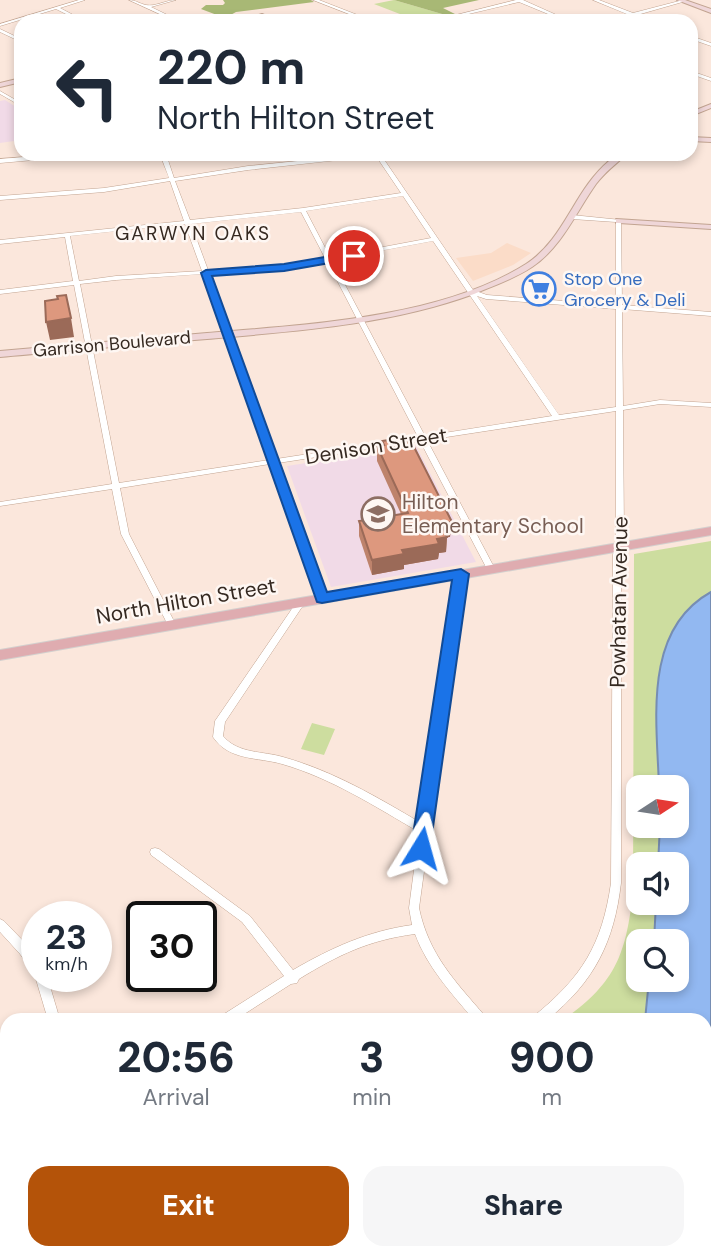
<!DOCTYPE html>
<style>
body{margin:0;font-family:"DM Sans",sans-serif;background:#f6f6f7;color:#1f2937;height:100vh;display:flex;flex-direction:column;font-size:26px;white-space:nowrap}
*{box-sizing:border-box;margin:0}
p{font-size:23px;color:#747a83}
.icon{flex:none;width:38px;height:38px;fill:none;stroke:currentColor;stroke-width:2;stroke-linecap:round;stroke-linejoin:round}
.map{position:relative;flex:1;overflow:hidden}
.details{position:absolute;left:0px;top:1013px;width:712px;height:247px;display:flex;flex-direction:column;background:#fff;border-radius:21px 21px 0 0;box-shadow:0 4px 10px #0003}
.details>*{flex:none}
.guide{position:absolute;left:14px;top:14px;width:684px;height:147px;border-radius:21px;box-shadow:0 4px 10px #0003;background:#fff;color:#1f2937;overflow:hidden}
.needle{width:46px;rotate:78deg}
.fabs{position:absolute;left:626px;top:775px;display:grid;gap:14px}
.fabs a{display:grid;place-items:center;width:63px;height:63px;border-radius:14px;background:#fff;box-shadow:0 4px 10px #0003;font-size:35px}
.speed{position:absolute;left:21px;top:901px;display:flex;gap:14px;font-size:35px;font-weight:700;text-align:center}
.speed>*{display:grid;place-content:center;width:91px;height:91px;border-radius:50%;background:#fff;box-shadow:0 4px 10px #0003;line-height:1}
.speed small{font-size:18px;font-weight:400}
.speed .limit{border:4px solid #111;border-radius:10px;background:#fff;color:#111}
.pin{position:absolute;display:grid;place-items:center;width:60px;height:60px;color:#fff;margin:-30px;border:4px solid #fff;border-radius:50%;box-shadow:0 2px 7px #0007}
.me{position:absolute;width:77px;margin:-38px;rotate:8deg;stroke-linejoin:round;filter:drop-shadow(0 0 5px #0008)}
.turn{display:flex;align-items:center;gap:24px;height:147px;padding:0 28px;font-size:32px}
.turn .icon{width:91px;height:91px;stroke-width:2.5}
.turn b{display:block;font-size:49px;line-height:60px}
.eta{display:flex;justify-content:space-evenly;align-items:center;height:119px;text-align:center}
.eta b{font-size:42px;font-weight:800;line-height:49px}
.cta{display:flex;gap:14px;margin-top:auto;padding:14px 28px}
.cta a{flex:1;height:80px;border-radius:21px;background:#b45309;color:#fff;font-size:28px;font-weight:800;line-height:80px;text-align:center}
.cta a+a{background:#f6f6f7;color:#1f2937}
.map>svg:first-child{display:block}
</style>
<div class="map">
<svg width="711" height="1259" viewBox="0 0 711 1259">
<rect width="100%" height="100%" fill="#fbe7dc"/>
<path fill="#fbdcc8" d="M507,243L531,253L513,265L473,281L456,258L491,253Z"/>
<path fill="#f1dae7" d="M5,100L21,110V140L0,143V101Z
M416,446L476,562L331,587L287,466Z"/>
<path fill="#cddd9f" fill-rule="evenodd" d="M394,0L449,16L418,21L374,4Z
M711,541V1259H217L225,1253H705V1020H563C616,983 626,954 633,892L634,554ZM639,788H677V826H639ZM639,864H677V903H639ZM639,942H677V980H639Z
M312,723L335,729L324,755L301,749Z"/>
<path fill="#a8b875" d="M223,0H311L314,2L236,12L225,18L201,9L206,5H223L225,3Z
M394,0H479L443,8L455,14L449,16Z"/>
<path fill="#92b8f1" stroke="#768db3" stroke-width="2" d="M711,592V1193L705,1183V1020H645L649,980H677V942L654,941L656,903H677V864H658L660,826H677V788L659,787C657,722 642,630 711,592Z"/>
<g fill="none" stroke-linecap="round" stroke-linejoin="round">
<defs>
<path id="street" d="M79,0H85L60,8L85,21H80L56,9L0,26V24Z
M129,0C136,0 140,4 146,5C155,7 166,0 176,0L151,7L180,21H175Z
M313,0H319L373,21H367Z
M516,0H523L570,21H565L519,2L439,21H432Z
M593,0H599L633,13L683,0L686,1L637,15L651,21C644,21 639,16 633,16C625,16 616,21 608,21L629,15Z
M0,29L21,39V42L0,32Z
M691,36L711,43V46L691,39Z
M691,71L711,78V81L691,74Z
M0,91L21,103V106L0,94Z
M62,154H82L79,156L0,163V159Z
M160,154H166L174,178L248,166L366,154H383L381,155L473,290L487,295L616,305V222L572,219L569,217L572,215L621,220L622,305L711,312V316L622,309L623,406L660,400L711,403V407L660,404L623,410L624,538L621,555V883C614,943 594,982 547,1020H532L534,1016C582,977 602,945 611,883L613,555L616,538V411L427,440L495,569L491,572L487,569L420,441L278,463L326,598L322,601L318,598L270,464L120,488L129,534L176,625L172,628L169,627L121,534L112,489L0,506V502L112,484L74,285L0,294V290L73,281L65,237L0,244V240L184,221L170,181L104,192L0,200V196L104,188L169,178ZM376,156L401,193L303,208L190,220L175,181L248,170ZM403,196L431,238L330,257L306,211ZM301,212L325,258L283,265L208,270L191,224ZM185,224L202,271L116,276L79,281L70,236ZM433,241L552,416L425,436L332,260ZM327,261L418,437L276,459L209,274L283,269ZM203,274L269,460L119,483L80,284L116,280ZM477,296L486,299L616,309V407L559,415Z
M461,571L465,574L419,908C429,955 455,981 485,1016L487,1020H474C452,994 427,967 415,934C369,940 338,955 299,979L297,983L291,984L235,1020H219L221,1016L284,976L242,922L151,855L150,852L151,849L155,848L159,849L250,916L293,970C331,948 368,931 412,925L409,908L419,832C376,807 331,778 282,764C258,757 229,761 213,737L215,721L298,600H304L305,602L304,604L225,722L223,736C238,754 263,751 283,757C333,771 377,797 421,823L457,574Z
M0,919L4,921L28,946L37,959V976H47L60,1020H48L35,976L37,973L33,972L20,954L0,932Z
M115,1253H129L132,1259H118Z
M190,1253H209L205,1259H186Z"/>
<path id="secondary" d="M677,0H685L711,9V13Z
M262,14L278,21H270L262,18L240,21Z
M21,78V82L0,87V83Z
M711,104V108L691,116V112Z
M691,137L711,138V142L691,141Z
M591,154H602L613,158L618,154H627C616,164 605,172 596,184C576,212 562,247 532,267C514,279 493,286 474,294C389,325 297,331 207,339C138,344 69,351 0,357V351C69,345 138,339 207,333C305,325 441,318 526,264C565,239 574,190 609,161Z
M616,219L711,225V229L619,223H616Z"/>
<path id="primary" d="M711,527V535L0,660V650Z"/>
</defs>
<use href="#street" stroke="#c2a491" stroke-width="1"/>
<use href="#secondary" stroke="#c2a491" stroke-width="2"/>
<use href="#primary" stroke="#d3d0ce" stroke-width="2"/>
<use href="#street" fill="#fff" fill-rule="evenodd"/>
<use href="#secondary" fill="#efd6d8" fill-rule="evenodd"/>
<use href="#primary" fill="#dfacb0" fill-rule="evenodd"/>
</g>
<path fill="#be836c" d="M533,274L548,275L546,294L531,293Z
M382,441L450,537H447L446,552L439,553L438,559L404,565V569L372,575L359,536V521L401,514L377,461V446L382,445Z"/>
<path fill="#9b6a58" d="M71,318L74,337L50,340L46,322Z
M452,522L450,537H447L446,552L439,553L438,559L404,565V569L372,575V560L402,550L441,523Z"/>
<path fill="#dd987e" stroke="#9b6a58" stroke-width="2" d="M533,274L548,275L547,285L532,284Z
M66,295L71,318L46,322L45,301L58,299L57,296Z
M401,438L403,443L411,441L452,522L441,523L447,537L437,539L439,544L402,550L404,554L372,560L359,521L408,513L377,446L384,445L382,441Z"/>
<path fill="#1a73e8" stroke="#114b97" stroke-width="2" d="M354,252L359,256L358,258L284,271L212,276L327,592L461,569L469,574L430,848L428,854L421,856L414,854L411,848L452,580L322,603L317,602L201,273L206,270L284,264Z"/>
<defs>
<symbol id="supermarket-ring" viewBox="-11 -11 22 22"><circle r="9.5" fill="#fef7f3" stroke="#3f7fe0" stroke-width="1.5"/><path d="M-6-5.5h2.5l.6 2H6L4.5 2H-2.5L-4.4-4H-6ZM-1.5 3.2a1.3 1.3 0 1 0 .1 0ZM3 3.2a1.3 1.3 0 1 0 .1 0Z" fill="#3f7fe0"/></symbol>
<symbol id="school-ring" viewBox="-11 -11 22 22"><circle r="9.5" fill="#fef7f3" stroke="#8d6e63" stroke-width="1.5"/><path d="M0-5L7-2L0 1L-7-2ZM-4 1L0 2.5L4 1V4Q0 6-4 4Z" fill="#8d6e63"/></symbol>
</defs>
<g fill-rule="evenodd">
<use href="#supermarket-ring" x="520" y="270" width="38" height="38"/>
<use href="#school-ring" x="359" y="495" width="38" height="38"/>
</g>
<g text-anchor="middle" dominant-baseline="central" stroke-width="5" stroke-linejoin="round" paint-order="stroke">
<g font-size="18" fill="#366cbe" stroke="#fef7f3" text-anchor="start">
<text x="564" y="279">Stop One<tspan x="564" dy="21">Grocery &amp; Deli</tspan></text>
</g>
<g font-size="18" fill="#352921" stroke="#fef7f3">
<text transform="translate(112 344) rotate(-5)">Garrison Boulevard</text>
</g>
<g font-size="19" letter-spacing="2" fill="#352921" stroke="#fef7f3">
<text x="193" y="233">GARWYN OAKS</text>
</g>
<g font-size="21" fill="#352921" stroke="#fef7f3">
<text transform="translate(376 446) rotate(-9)">Denison Street</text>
<text transform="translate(186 601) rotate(-10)">North Hilton Street</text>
<text transform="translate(619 602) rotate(-89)">Powhatan Avenue</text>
</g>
<g font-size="21" fill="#785e54" stroke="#fef7f3" text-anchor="start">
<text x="402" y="502">Hilton<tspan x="402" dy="24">Elementary School</tspan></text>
</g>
</g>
</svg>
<div class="fabs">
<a><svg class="needle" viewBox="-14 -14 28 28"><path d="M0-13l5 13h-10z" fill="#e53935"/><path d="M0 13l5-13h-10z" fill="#747a83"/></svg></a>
<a><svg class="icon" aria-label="sound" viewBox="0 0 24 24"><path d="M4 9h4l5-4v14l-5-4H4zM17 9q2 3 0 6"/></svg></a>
<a><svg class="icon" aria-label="search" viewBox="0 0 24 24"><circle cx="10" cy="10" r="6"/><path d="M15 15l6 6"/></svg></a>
</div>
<div class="speed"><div>23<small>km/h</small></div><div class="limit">30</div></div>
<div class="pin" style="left:354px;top:256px;background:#d93025"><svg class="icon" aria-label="arrive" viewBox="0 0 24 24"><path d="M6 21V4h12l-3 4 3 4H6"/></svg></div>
<svg class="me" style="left:421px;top:848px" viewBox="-20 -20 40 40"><path d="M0-17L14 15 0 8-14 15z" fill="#1a73e8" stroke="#fff" stroke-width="4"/></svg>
<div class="guide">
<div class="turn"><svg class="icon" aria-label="left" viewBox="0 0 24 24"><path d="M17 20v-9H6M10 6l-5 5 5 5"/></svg><div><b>220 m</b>North Hilton Street</div></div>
</div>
<section class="details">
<div class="eta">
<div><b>20:56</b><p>Arrival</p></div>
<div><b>3</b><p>min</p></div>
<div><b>900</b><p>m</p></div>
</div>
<div class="cta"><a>Exit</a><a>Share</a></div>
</section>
</div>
